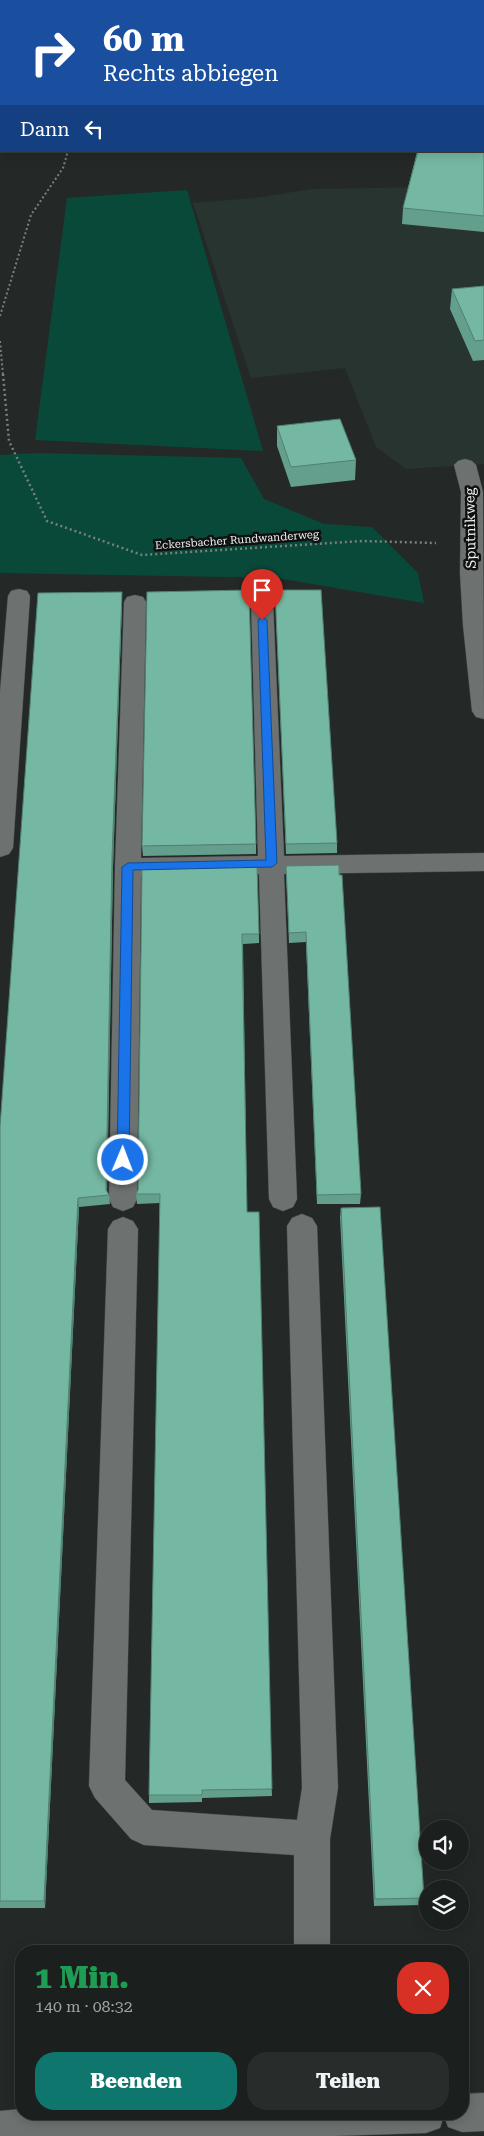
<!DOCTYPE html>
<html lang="de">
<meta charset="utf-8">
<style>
body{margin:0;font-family:"Roboto Serif",serif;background:#282c2a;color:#f1f3f6;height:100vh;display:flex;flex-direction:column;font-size:19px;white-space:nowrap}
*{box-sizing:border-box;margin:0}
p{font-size:16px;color:#a0a2a4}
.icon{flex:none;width:28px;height:28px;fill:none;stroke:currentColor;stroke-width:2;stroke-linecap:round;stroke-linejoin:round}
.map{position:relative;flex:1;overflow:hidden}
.sheet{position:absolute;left:15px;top:1945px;width:454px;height:175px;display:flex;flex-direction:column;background:#1b1f1d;border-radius:20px;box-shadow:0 2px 12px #0003,0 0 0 1px #393d3b}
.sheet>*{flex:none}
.banner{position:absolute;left:0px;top:0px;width:485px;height:152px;box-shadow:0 2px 12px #0003,0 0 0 1px #393d3b;background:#1a4fa0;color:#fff;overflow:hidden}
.tools{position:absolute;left:419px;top:1820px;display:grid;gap:10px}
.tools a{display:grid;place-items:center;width:50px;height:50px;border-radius:50%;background:#1b1f1d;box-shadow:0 2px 12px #0003,0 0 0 1px #393d3b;font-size:25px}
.pin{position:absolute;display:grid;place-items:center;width:42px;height:42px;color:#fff;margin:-51px -21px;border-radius:50% 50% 50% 0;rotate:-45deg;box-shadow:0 0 5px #0007}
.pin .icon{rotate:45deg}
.me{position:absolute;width:55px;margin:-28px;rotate:1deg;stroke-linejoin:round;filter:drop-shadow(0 0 4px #0008)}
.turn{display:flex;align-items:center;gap:18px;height:105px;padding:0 20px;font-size:22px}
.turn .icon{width:65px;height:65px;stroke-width:2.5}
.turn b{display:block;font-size:35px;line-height:42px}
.then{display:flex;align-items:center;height:48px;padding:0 20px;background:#0003;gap:10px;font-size:19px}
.round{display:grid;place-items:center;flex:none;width:52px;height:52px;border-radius:20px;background:#282c2a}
.headline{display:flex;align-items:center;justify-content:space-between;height:85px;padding:0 20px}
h1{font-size:30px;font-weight:800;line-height:38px;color:#1e9e55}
.primary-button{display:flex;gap:10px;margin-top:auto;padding:10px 20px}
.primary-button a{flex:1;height:58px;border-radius:20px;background:#0f766e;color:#fff;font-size:20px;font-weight:800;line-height:58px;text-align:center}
.primary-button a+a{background:#282c2a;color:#f1f3f6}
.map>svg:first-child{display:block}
</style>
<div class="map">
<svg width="484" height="2136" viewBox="0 0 484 2136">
<rect width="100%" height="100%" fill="#242927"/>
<path fill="#28342f" d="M484,186V464L406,469L376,447L345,368L251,378L193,203L255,198L312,189Z"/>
<path fill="#09493a" d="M187,190L263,451L35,440L67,198Z
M38,453L241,458L264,499L324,524L372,527L418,573L424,603L277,578L0,573V455Z"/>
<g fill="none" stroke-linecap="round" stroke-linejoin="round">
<defs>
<path id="lane" d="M19,589L27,591L30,596L13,848L9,854L0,857V692L8,596L11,591Z
M262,594L270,596L273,601L284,856L484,853V871L284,874L297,1199L293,1207L283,1211L273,1207L269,1199L259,874L141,876L137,1199L133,1207L123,1211L113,1207L109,1199L115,867L124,602L127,597L135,595L143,597L146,602L141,858L258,856L251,601L254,596Z
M302,1214L312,1218L317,1226L338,1788L330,1839V1951H294V1855L144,1845L131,1839L95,1798L89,1786L108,1229L113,1221L123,1217L133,1221L138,1229L125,1780L152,1810L297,1820L302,1788L287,1226L292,1218Z"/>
<path id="street" d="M465,459L472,461L476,465L483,492L484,719L476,717L472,711L463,625L460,573L461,492L454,465L458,461Z
M484,2093V2131L462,2132L448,2127L444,2116L440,2128L426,2133L333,2136H0V2111L21,2109V2114H462V2094Z"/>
</defs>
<use href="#lane" stroke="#434846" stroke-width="1"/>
<use href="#street" stroke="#434846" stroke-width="1"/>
<path stroke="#7b7f7d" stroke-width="2" stroke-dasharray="2 2.5" stroke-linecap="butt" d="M0,316L31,215L63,168L68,151
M0,341L3,375"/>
<path stroke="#7b7f7d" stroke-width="2.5" stroke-dasharray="2 3" stroke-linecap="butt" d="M3,374L9,441L47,521L142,555L362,541L436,543"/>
<use href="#lane" fill="#6d7270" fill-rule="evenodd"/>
<use href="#street" fill="#6d7270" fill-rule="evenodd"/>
</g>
<path fill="#649e8c" d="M357,0H426V1H358Z
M417,151H484V232L402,224L403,208L417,152Z
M484,286V360L473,361L450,309L452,289Z
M277,426L356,460L355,480L291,487L277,446Z
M275,590L337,843V853L286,854Z
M122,592V602L113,867L107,1191L109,1195L110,1204L79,1207L45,1908H0V1127Z
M256,844V854L143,856L142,846Z
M339,865L361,1194L360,1204H317L306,942L289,943L286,866Z
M142,868L259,934V943L243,944L247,1212L272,1796L202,1798V1802L149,1803V1795L160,1203L137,1204L136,1194L138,1190Z
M341,1208L424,1898L423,1905L374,1906L340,1217Z"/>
<path fill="#518172" d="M122,592V602L113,867L107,1195L106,1190L112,857Z
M78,1198L79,1207L45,1908L44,1901Z"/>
<path fill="#74b8a3" stroke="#518172" d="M364,0H425L406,1H365Z
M418,151H484V216L403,208Z
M484,286V340L475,341L452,289Z
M340,419L356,460L291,467L277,426Z
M249,590L256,844L142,846L147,592Z
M275,590H321L337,843L286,844Z
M122,592L112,857L106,1190L109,1195L78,1198L44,1901H0V1127L38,593Z
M339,865V875H342L361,1194L317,1195L306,932L289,933L286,866Z
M257,866L259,934H242L247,1212H259L272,1789L202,1790V1795H149L160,1194H136L138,1190L142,868Z
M380,1207L424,1898L375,1899L341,1208Z"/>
<path fill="#1a73e8" stroke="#114b97" d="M262,617L267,620L277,863L272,867L133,870L129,1160L127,1163H119L117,1160L122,867L128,863L266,860L258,620Z"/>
<g text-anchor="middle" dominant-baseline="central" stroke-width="5" stroke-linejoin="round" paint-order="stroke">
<g font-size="11" fill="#eef1f0" stroke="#0f1111">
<text transform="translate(237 540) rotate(-4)">Eckersbacher Rundwanderweg</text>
</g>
<g font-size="14" fill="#eef1f0" stroke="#0f1111">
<text transform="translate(470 528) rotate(-91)">Sputnikweg</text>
</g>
</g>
</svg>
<div class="tools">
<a><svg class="icon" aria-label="sound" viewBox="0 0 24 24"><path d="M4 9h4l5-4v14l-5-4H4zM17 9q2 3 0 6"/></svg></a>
<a><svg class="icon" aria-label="layers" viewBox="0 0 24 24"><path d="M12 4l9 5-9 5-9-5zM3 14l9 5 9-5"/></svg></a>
</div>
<div class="pin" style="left:262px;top:620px;background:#d93025"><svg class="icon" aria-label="arrive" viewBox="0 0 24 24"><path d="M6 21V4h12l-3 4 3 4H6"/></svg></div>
<svg class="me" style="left:123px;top:1160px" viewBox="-20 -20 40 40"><circle r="17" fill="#1a73e8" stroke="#fff" stroke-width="3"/><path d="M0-11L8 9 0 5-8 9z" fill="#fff"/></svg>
<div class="banner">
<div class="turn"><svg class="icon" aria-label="right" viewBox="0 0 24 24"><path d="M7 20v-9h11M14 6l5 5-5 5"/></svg><div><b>60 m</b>Rechts abbiegen</div></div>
<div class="then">Dann<svg class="icon" aria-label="left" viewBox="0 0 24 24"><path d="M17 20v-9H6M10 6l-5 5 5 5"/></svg></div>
</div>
<section class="sheet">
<div class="headline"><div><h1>1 Min.</h1><p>140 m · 08:32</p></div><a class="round" style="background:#d93025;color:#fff"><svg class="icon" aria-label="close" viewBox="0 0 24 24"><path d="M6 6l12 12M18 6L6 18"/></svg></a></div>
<div class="primary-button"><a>Beenden</a><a>Teilen</a></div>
</section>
</div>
